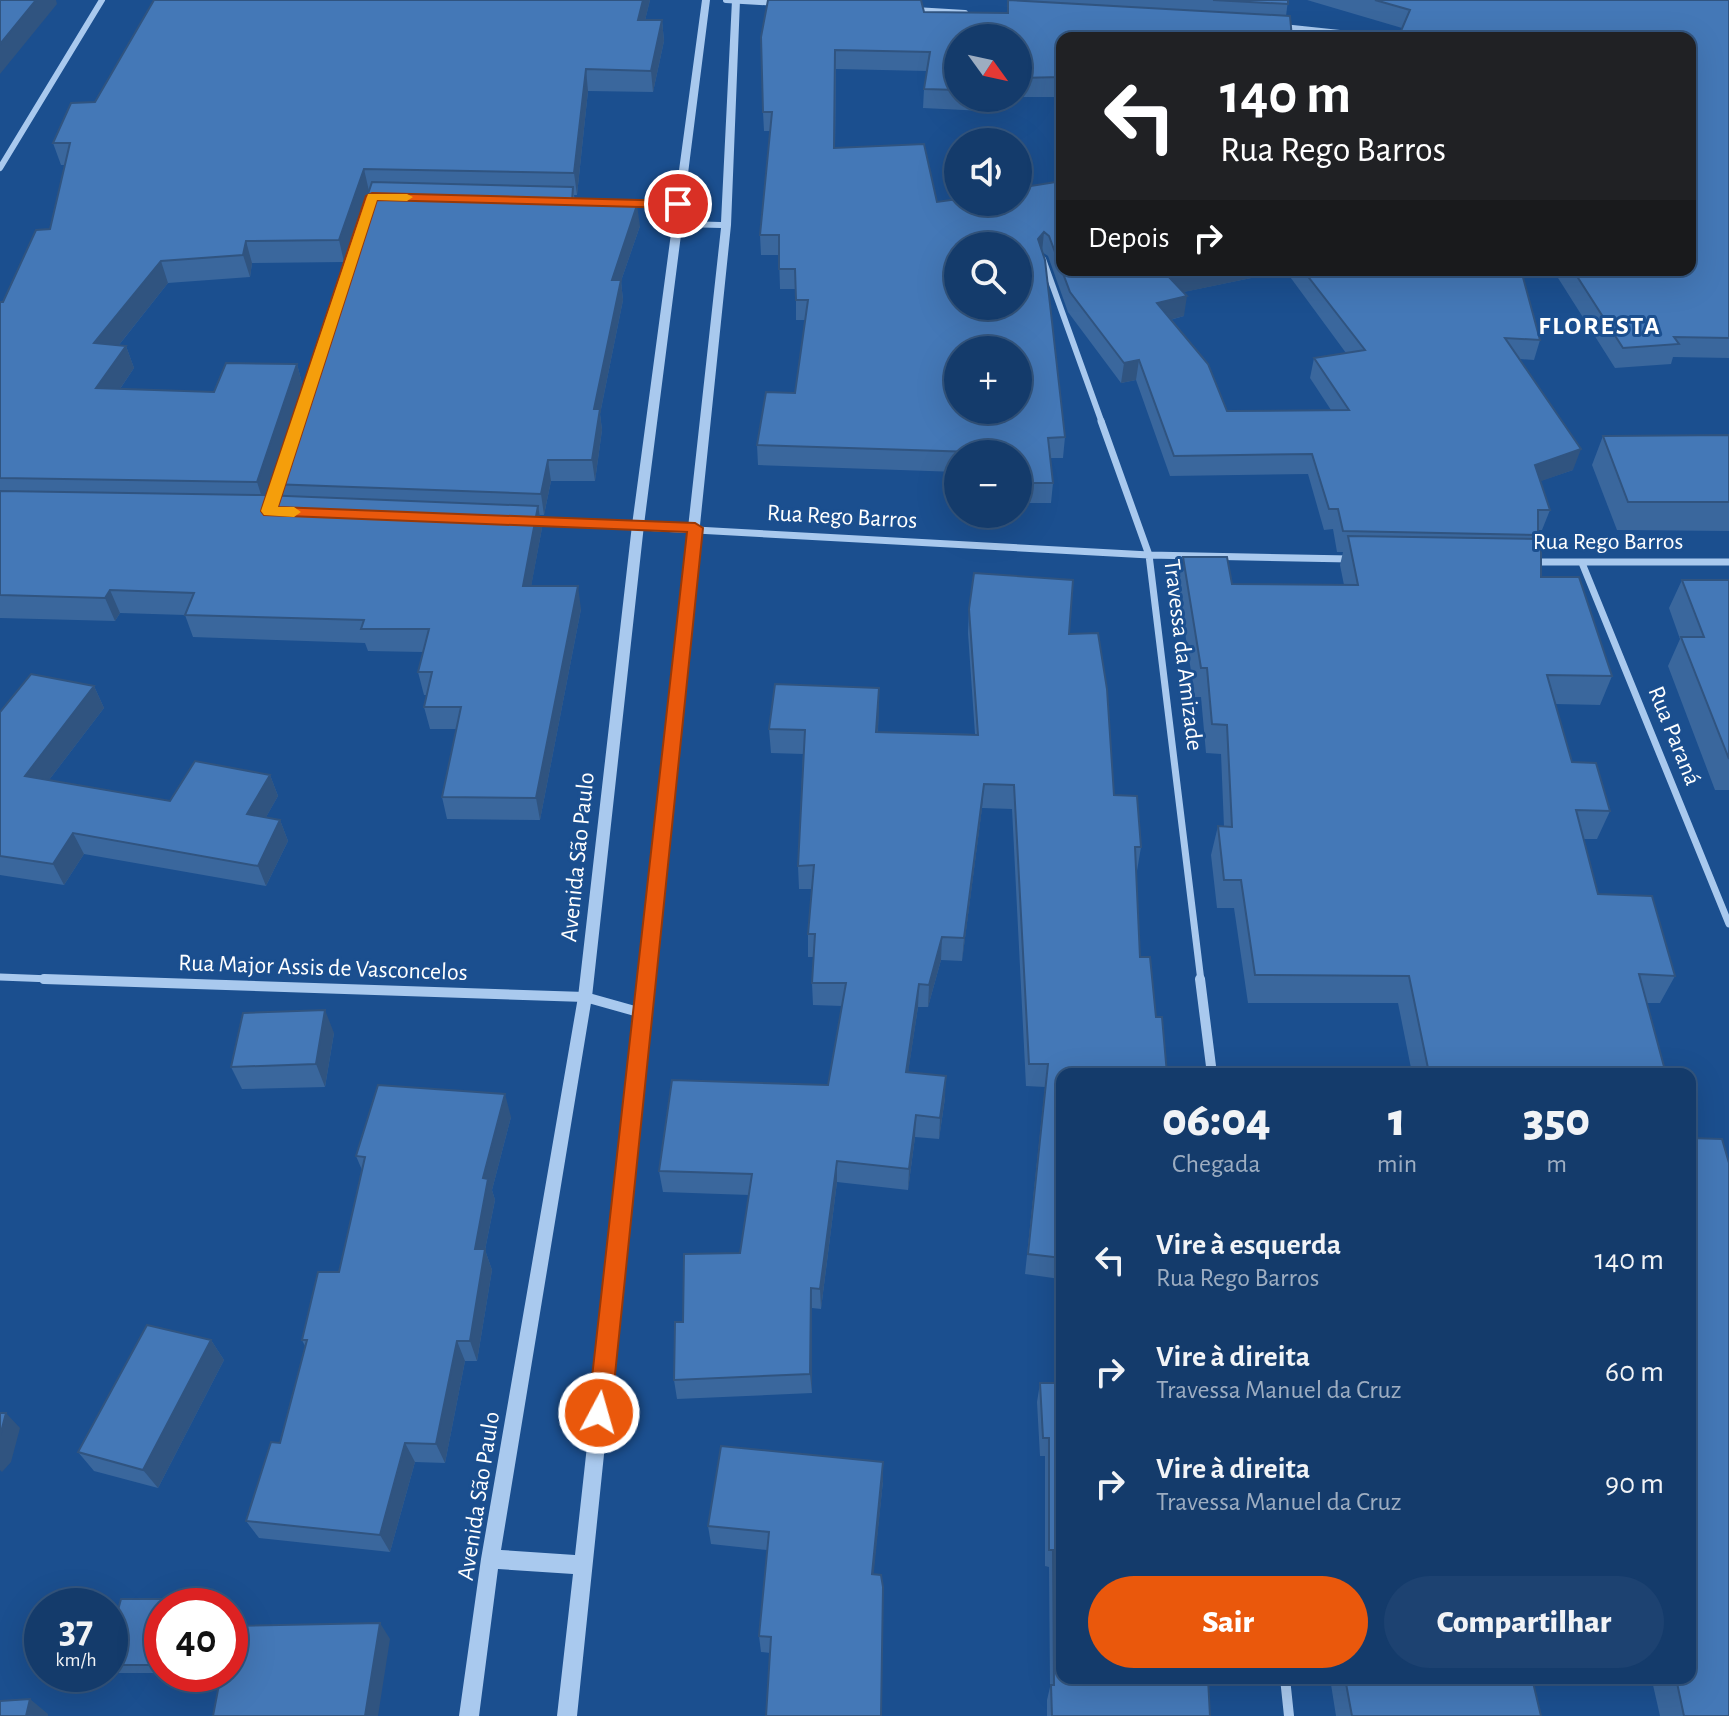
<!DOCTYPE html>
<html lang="pt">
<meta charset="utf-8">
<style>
body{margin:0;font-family:"Alegreya Sans",sans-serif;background:#1d4271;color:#f1f3f6;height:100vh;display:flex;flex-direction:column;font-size:30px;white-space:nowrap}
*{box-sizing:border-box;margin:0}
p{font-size:26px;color:#9dadc1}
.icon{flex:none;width:44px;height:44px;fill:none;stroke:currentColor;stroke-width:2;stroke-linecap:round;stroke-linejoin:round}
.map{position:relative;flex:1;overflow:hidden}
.panel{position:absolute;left:1056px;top:1068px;width:640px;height:616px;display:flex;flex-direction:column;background:#143b6b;border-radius:16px;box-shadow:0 8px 32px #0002,0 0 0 2px #33557e}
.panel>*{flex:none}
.banner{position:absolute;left:1056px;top:32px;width:640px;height:244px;border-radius:16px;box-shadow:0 8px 32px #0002,0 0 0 2px #33557e;background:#202124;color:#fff;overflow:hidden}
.needle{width:52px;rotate:123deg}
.fabs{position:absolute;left:944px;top:24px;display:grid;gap:16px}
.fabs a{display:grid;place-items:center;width:88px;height:88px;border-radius:50%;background:#143b6b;box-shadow:0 8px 32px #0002,0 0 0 2px #33557e;font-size:40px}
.speed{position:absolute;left:24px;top:1588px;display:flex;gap:16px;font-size:40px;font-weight:700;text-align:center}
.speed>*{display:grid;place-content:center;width:104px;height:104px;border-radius:50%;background:#143b6b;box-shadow:0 8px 32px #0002,0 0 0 2px #33557e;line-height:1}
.speed small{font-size:20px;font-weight:400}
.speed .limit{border:12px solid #d22;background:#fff;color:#111}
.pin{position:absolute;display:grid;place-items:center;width:68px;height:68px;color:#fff;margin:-34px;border:4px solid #fff;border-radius:50%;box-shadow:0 2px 8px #0007}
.me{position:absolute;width:88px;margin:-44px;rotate:6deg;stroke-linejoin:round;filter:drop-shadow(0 0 6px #0008)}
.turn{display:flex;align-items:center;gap:28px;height:168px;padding:0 32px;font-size:36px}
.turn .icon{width:104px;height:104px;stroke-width:2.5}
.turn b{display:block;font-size:56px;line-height:68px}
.then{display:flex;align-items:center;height:76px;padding:0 32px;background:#0003;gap:16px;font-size:30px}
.eta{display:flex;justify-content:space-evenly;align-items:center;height:136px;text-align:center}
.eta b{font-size:48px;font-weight:800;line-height:56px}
.cta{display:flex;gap:16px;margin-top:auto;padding:16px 32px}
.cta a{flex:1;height:92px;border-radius:48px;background:#ea580c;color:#fff;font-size:32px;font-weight:800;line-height:92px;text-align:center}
.cta a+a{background:#1d4271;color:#f1f3f6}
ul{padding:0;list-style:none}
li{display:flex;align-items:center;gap:24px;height:112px;padding:0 32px}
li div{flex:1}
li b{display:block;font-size:30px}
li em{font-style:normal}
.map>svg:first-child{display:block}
</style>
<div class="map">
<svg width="1729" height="1716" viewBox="0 0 1729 1716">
<rect width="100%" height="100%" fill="#1b4f8f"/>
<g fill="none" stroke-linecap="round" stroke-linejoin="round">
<path stroke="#a9c9ee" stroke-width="6" d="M726,0L778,3
M915,10L965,13
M1283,27L1387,38
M0,168L102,0
M567,201L678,204
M1043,259L1102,423
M327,334L358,241"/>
<path stroke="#a9c9ee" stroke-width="7" d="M1101,421L1149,555L1201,981
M533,521L1149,555L1350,559
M1532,562H1729
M1582,563L1729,924
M0,977L103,981"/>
<path stroke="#a9c9ee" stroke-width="10" d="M44,979L585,997L642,1013
M1200,979L1212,1074
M1285,1678L1289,1716"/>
<path fill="#a9c9ee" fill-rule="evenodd" d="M702,0H710L682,221L721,222L732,0H740L731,225L577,1716H557L573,1574L498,1569L479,1716H459L481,1559L578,997L632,525L672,226L670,224L672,222ZM682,227L721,228L575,1555L501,1550L592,997L644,525Z"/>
</g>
<path fill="#3a679d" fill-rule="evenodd" d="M154,0H650L645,20H662L664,41L653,92L588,91L577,195H574L575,202L640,226L621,281L623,300L600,414L602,430L595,481H551L544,515H539L542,528L531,586L581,609L540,820L447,819L442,797L456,729H430L424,707L427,695H424L418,672L423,652L368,651L365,643L193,637L185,615L120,613L115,621L0,618V302H3L50,229L65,165H61L53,143L95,102ZM358,223L352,242L356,261L303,387L297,364L214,392L120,389L134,368L126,346L119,345L168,283L250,277L252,263L344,262ZM277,467L271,484L275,495H267Z
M768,0L924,12L1007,13L1008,0H1288L1286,16L1062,38V97H1018V38H958V98H986L984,111L923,108L924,89L927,71L836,69L835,148L937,202L1059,182L1056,177L1057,158L1062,157V270L1256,277L1183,292L1184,316L1170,320L1227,411L1331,410L1310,378L1314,358L1346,353L1285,270H1358L1362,275L1540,340L1534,360L1520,359L1573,470L1540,481L1550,510L1542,530H1538L1537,539L1541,577L1612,676L1600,705L1555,704L1572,762L1610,811L1597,839H1583L1598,894L1675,976L1660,1003H1647L1666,1074H1354L1355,1072L1412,1073L1398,1003H1248L1234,908H1217L1211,855L1218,826L1224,827L1221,754L1206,753L1201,697H1195L1178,587L1183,557L1232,584L1344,585L1340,565L1343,552H1337L1333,529L1324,530L1308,474L1170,476L1136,380L1121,383L1068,312L1048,256L1042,252L1065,437L1063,458H1050L1053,483L1051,503H1018V454H958V472L758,465L757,445L795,393L805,320H796V289H780L779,255H761L760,235L770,131H764L763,112Z
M1307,0H1729V358L1673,357L1671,364L1615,368L1553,270H1690L1402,28Z
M1729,435V531L1617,530L1592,465L1603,436Z
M1682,580H1729V790H1715L1668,666L1680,639L1669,608Z
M969,609L1069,634L1114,795L1141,847L1137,871L1062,1074V1678L1210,1716H1047V1700L1050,1687L1049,1567L1045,1566V1456H1040L1037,1402L1040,1383H1057L1060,1279L1025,1274L1045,1087L1026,1086L1012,809L982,808L962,961L941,960L928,1007H918L908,1072L945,1098L939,1139L915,1137L908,1190L837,1182L821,1309L812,1308V1393L677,1399L674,1380L683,1322L740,1253L749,1195L663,1192L659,1171L828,1085L842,1006L813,1005L812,983L814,957H808V934L812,889H799L798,866L803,754L771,753L769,729L879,688L878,732L975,734L968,633Z
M94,686L104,708L49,780L170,801L270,775L278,796L266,817L280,820L288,841L266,886L84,854L64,885L0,875V712Z
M334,1033L325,1087L242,1089L231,1067Z
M511,1117L492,1190L495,1200L485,1250L492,1270L477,1361H465L445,1463L415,1462L390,1552L259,1538L246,1521L280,1443L305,1346L302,1340L339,1272L362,1170L356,1156Z
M211,1340L224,1360L158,1488L94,1471L78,1452Z
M883,1481L873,1574L770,1653L761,1652L759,1636L767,1550L711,1544L708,1526Z
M121,1599H195L201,1606H162V1673H112L110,1671V1640Z
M1330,1678H1690L1729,1716H1660L1653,1685L1532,1680L1541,1716H1336Z"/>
<path fill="#305480" d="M36,0H56L57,4L0,74V44Z
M643,0H650L640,41L638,20Z
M662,20L664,41L653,92L651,71Z
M586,69L588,91L577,195L574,173Z
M364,169L369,191L344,262L339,240Z
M637,205L640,226L621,281L623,300L600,414L602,430L595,481L592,460L594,409L612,280Z
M1044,232L1042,252L1038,239Z
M246,241L252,263L250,277L243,255Z
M161,261L168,283L103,365L94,343Z
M1197,270H1258L1256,277L1165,296L1168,276Z
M1187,296L1184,316L1154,324L1157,303Z
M126,346L134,368L105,411L96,388Z
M1139,360L1136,380L1121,383L1124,363Z
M297,364L303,387L264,504L257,482Z
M1581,449L1573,470L1527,486L1535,465Z
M548,460L551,481L544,515L541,494Z
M538,506L542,528L527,609L523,586Z
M578,586L581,609L540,820L536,798Z
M110,590L120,613L115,621L105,598Z
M94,686L104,708L36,797L25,776Z
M879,688V712L876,756V732Z
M270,775L278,796L256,835L247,814Z
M984,784L982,808L962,961L964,938Z
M280,820L288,841L266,886L258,866Z
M73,833L84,854L64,885L53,864Z
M942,937L941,960L928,1007L929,985Z
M919,984L918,1007L905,1094L906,1072Z
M325,1010L334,1033L325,1087L316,1064Z
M946,1076L945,1098L939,1139L940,1118Z
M505,1094L511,1117L492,1190L495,1200L485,1250L492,1270L477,1361L470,1341L475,1249L483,1178Z
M916,1115L915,1137L908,1190L909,1169Z
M837,1161V1182L821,1309L820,1289Z
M811,1288L812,1308V1393L810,1374Z
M211,1340L224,1360L158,1488L143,1470Z
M457,1341L465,1361L445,1463L436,1444Z
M6,1413L20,1428L11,1462L2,1472L0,1470V1436Z
M405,1443L415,1462L390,1552L380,1535Z
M883,1462V1481L872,1591V1574Z
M195,1599L201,1606H194Z
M380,1623L390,1639L378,1716H365Z
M30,1699L48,1714V1716H26Z"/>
<path fill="#4478b7" stroke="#305480" stroke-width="2" fill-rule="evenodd" d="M0,0H36L0,44Z
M154,0H643L638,20H662L651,71L586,69L574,173L364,169L339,240L246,241L243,255L161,261L94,343L126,346L96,388L214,392L226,363L297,364L257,482L0,478V302H3L36,230L50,229L70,143H53L71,103L95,102Z
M768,0H921L924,12L1008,13V0L1290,16L1292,38H1062V77L1018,78V38H958V90L924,89L930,52L835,50L834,148L924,144L937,202L958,199V202H1018V188L1062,181V270H1197L1168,276L1187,296L1157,303L1208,364L1227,411L1349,410L1314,358L1365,350L1303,270H1358L1362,275L1391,270H1521L1540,340L1505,338L1581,449L1535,465L1550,510H1538V535L1343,531L1338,509H1329L1312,454L1174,456L1139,360L1124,363L1070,292L1049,236L1044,232L1038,239L1045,260L1065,437L1048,438L1053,483H1018V454H973V452L757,445L766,392L795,393L808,300H796L795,269H779V235H760L772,112H763L761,37ZM958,246H1018V306H958ZM958,350H1018V410H958Z
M1213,0H1288V4Z
M1375,0H1729V338L1674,337L1679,344L1623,348L1573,270H1690V38H1398L1410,10Z
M372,182L573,187L572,201L637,205L612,280H621L594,409H600L592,460H548L541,494L271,484L310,366H313L358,256L362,241L352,242Z
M1729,435V502H1628L1603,436Z
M0,491L262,495L538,506L523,586H578L536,798L442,797L461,707H424L432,672H418L429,629H361L364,620L185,615L194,593L110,590L105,598L0,595Z
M1348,536L1541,539V577H1579L1612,676L1547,675L1572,762L1596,763L1610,811L1576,810L1598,894L1652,896L1675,976L1639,974L1666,1074H1355V1072L1429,1073L1409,976L1255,975L1241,880H1224L1218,826L1232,827L1227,725L1212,724L1207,668H1201L1183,557H1227L1232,584L1358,585Z
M974,573L1073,580L1069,634L1098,633L1107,689L1114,795L1137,796L1141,847H1135L1140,957H1150L1156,1017H1162L1167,1074H1062V1258L1028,1254L1048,1064H1029L1014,785L984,784L964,938L942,937L929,985L919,984L906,1072L946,1076L940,1118L916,1115L909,1169L837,1161L820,1289L811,1288L810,1374L674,1380L675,1322H683L684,1254L740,1253L752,1174L659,1171L672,1080L828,1085L846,983H812L815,934H808L814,865L798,866L805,730L769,729L775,684L879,688L876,732L978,735L969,609Z
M1682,580H1729V759L1681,637H1704Z
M31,674L94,686L25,776L170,801L195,761L270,775L247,814L280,820L258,866L73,833L53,864L0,856V712Z
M325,1010L316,1064L231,1067L243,1013Z
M378,1085L505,1094L483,1178L488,1179L475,1249H485L470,1341H457L436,1444L405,1443L380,1535L246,1521L271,1442L280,1443L307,1340H302L318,1272H339L365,1157L356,1156Z
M1690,1138L1722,1139L1729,1163V1716H1684L1676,1678H1690Z
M1062,1314V1678H1208L1210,1716H1052L1051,1685H1054L1053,1550H1049V1438H1043L1040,1383H1060Z
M147,1325L211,1340L143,1470L78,1452Z
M0,1413H6L0,1436Z
M721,1446L883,1462L872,1574L881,1575L883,1587L881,1716H766L771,1637L759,1636L769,1532L708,1526Z
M121,1599H195L194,1606H162V1665H110V1640Z
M380,1623L365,1716H213L221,1674H230L231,1626Z
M1345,1678H1532L1541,1716H1352Z
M30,1699L26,1716H0V1701Z"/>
<path fill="#ea580c" stroke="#983908" stroke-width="2" d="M372,193L678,201L684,204L678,208L377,200L278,507L695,523L703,528L611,1413L607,1421L599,1424L591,1421L588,1413L687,532L264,515L261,511L366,196Z"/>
<path fill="#f59e0b" d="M368,194H407L413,197L407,201L377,200L278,507H294L301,512L294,517L264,515L261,511Z"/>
<g text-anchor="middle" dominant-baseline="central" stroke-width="6" stroke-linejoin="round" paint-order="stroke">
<g font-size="24" fill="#fff" stroke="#1b4f8f">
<text transform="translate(842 517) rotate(3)">Rua Rego Barros</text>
<text x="1608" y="542">Rua Rego Barros</text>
<text transform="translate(1183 655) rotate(83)">Travessa da Amizade</text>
<text transform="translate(1674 736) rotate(68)">Rua Paraná</text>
<text transform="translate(578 857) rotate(-84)">Avenida São Paulo</text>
<text transform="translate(323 968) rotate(2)">Rua Major Assis de Vasconcelos</text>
<text transform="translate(479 1496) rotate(-81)">Avenida São Paulo</text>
</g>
<g font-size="26" font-weight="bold" letter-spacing="2" fill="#fff" stroke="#1b4f8f">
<text x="1600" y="326">FLORESTA</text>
</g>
</g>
</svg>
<div class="fabs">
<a><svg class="needle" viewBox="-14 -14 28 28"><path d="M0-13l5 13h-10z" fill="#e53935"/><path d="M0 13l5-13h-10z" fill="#9dadc1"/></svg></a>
<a><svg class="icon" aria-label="sound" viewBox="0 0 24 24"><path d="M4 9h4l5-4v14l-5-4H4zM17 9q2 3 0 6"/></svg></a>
<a><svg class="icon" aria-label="search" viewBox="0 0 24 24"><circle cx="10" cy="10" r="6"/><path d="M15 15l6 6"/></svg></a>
<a>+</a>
<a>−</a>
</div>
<div class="speed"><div>37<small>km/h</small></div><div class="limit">40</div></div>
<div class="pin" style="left:678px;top:204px;background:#d93025"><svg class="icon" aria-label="arrive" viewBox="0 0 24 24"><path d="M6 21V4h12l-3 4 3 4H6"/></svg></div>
<svg class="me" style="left:599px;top:1413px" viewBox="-20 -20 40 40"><circle r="17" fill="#ea580c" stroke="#fff" stroke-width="3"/><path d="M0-11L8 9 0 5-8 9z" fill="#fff"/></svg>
<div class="banner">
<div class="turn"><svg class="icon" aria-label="left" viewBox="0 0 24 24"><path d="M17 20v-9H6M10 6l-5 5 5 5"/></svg><div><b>140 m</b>Rua Rego Barros</div></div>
<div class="then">Depois<svg class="icon" aria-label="right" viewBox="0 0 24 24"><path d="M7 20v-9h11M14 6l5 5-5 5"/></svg></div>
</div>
<section class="panel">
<div class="eta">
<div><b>06:04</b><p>Chegada</p></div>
<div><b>1</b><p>min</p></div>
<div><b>350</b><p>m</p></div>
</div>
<ul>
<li><svg class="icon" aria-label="left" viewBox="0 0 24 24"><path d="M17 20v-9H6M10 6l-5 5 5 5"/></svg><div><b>Vire à esquerda</b><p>Rua Rego Barros</p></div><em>140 m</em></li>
<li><svg class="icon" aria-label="right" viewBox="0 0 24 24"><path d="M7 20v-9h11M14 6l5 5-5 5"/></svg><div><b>Vire à direita</b><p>Travessa Manuel da Cruz</p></div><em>60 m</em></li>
<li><svg class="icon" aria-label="right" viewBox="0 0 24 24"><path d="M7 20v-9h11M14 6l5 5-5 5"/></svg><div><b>Vire à direita</b><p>Travessa Manuel da Cruz</p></div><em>90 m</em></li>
</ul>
<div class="cta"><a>Sair</a><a>Compartilhar</a></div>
</section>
</div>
